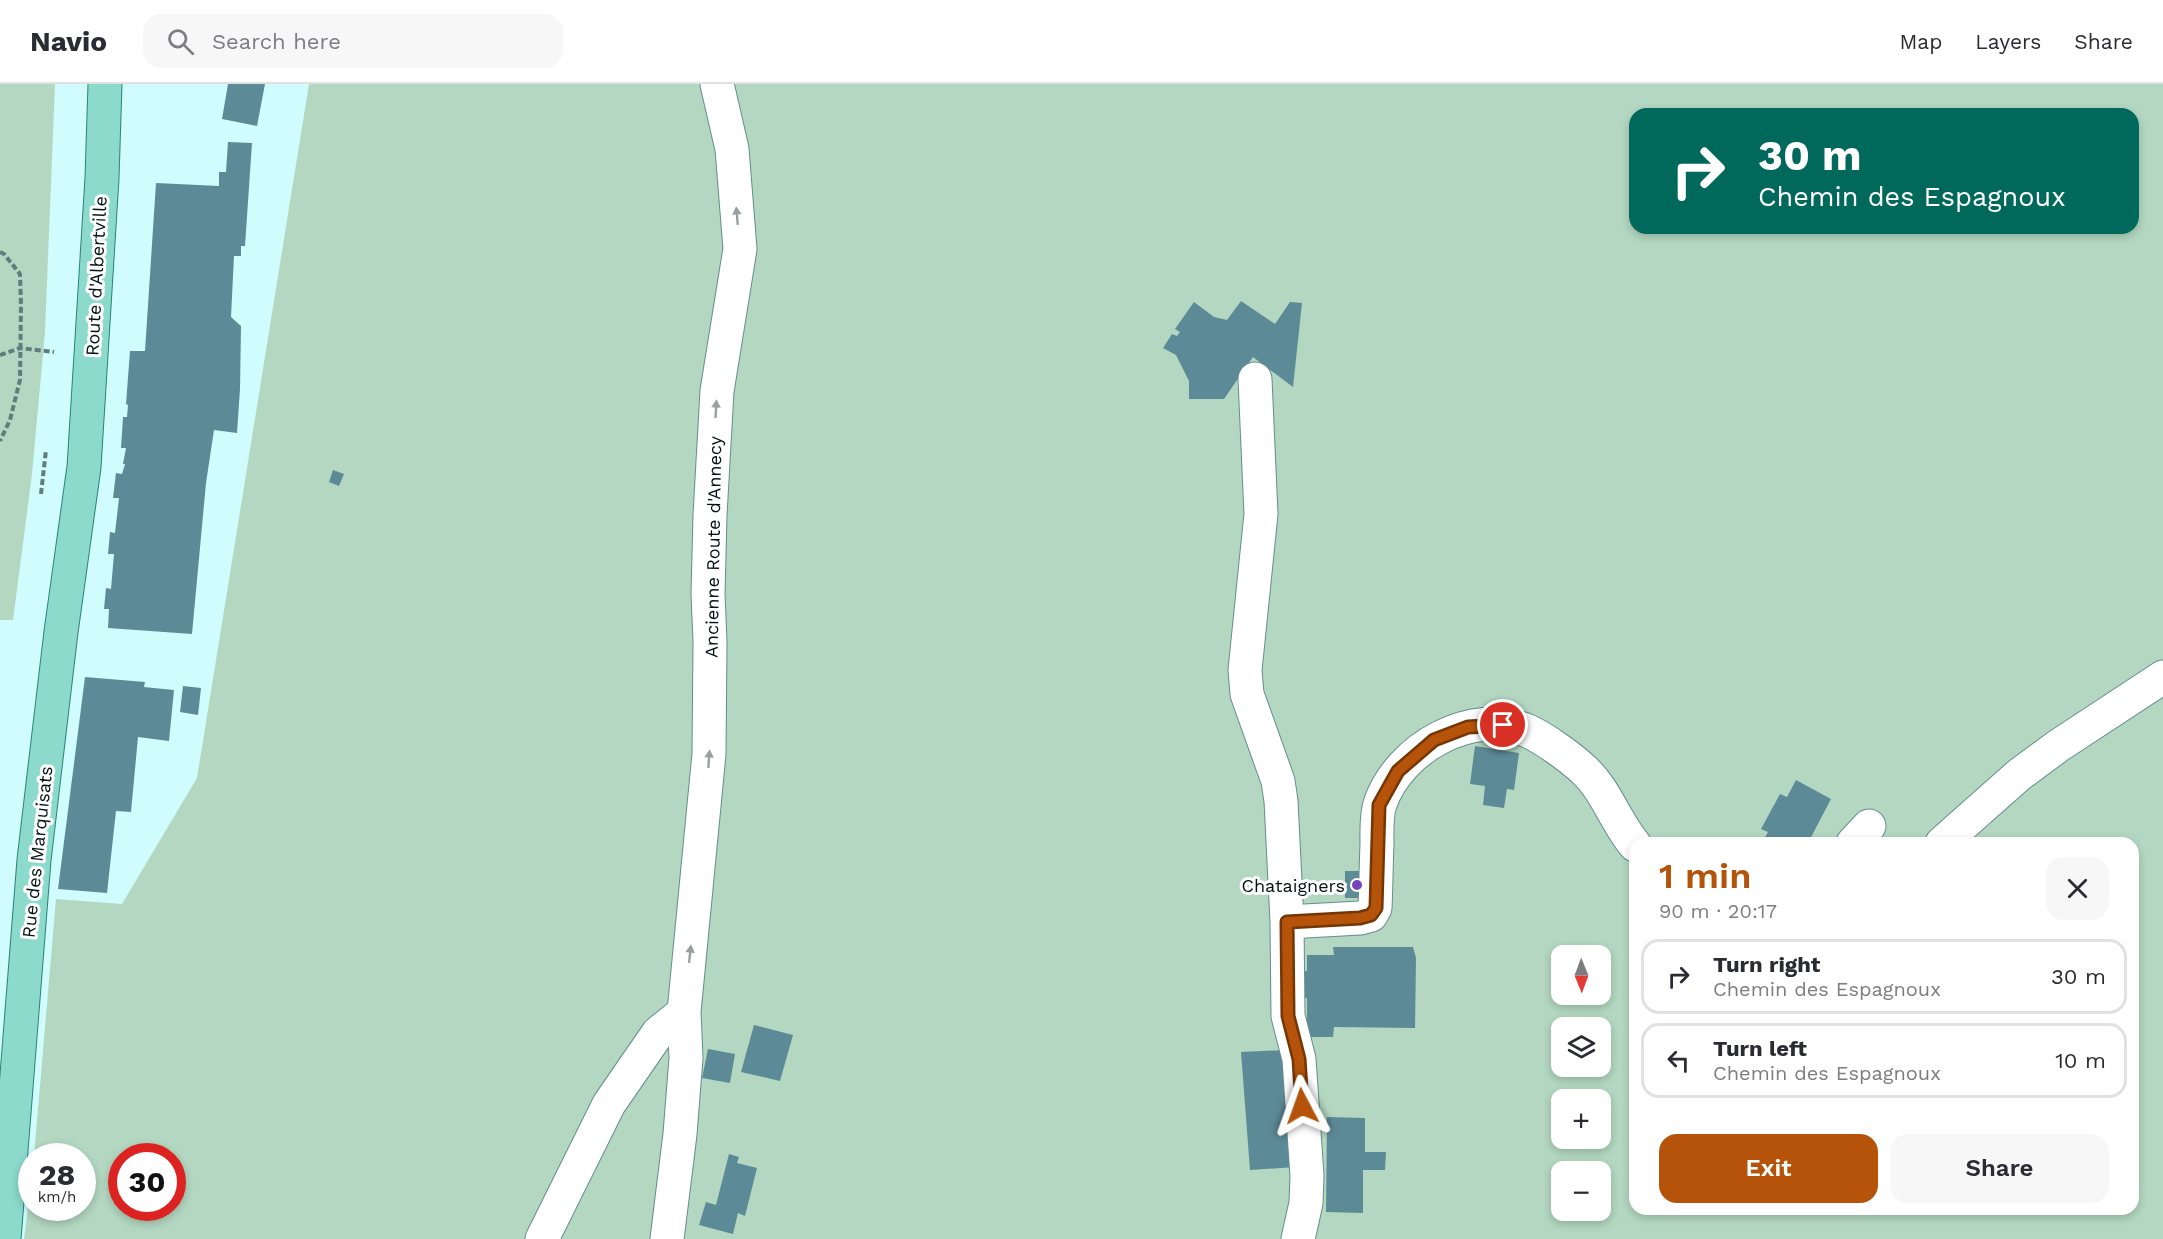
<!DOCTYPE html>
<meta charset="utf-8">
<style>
body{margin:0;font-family:"Work Sans",sans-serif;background:#f7f7f7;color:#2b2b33;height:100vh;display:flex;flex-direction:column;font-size:22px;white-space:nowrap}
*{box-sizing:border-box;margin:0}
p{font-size:20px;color:#7c7c81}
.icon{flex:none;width:33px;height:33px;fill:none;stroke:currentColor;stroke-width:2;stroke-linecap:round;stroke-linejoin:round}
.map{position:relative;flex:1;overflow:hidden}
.side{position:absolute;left:1629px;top:753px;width:510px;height:378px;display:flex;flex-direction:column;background:#fff;border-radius:18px;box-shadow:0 3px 9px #0003}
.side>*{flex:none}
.guide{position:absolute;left:1629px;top:24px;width:510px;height:126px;border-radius:18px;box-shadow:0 3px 9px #0003;background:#00695c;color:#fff;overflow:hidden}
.needle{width:39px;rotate:179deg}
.buttons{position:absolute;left:1551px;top:861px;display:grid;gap:12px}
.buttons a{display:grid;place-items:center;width:60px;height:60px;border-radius:12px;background:#fff;box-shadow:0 3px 9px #0003;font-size:30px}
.speed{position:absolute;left:18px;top:1059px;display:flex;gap:12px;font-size:30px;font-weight:700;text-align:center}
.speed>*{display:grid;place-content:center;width:78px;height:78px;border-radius:50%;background:#fff;box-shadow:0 3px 9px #0003;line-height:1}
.speed small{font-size:15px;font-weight:400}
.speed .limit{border:9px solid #d22;background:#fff;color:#111}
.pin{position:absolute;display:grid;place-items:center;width:51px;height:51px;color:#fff;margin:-26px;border:3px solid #fff;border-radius:50%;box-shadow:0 2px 6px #0007}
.me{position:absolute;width:66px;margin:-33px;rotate:356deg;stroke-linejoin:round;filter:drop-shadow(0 0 4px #0008)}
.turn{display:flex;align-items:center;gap:21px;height:126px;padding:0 30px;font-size:27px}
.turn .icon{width:78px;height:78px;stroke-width:2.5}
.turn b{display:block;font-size:42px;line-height:51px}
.round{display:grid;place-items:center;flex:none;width:63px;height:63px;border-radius:18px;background:#f7f7f7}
.summary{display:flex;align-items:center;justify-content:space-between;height:102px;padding:0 30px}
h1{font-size:36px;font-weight:600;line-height:45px;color:#b45309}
.primary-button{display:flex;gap:12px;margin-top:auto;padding:12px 30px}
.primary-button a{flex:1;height:69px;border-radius:18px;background:#b45309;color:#fff;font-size:24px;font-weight:600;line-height:69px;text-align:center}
.primary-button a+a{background:#f7f7f7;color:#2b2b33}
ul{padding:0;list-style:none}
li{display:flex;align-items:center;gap:18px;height:75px;margin:0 12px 9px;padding:0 18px;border:3px solid #e1e1e2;border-radius:18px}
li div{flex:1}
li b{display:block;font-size:22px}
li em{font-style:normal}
header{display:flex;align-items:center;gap:36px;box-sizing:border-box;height:84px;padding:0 30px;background:#fff;border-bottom:2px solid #e1e1e2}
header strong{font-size:28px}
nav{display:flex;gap:33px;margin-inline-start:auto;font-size:21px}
.search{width:420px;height:54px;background:#f7f7f7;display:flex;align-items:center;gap:15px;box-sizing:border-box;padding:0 21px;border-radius:18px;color:#7c7c81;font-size:22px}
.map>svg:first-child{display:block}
</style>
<header>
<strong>Navio</strong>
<div class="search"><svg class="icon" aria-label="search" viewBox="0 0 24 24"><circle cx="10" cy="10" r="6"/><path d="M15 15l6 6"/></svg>Search here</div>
<nav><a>Map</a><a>Layers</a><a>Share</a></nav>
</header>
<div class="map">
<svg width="2163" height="1155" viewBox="0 0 2163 1155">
<rect width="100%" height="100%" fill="#d0fcfd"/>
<path fill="#b3d7c0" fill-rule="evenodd" d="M0,0H55L45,248L32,390L13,536H0Z
M309,0H2163V1155H24L31,1098L32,1124H82V1072H34L56,815L122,820L197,694ZM1635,30H2133V144H1635ZM1635,759H2133V1125H1635ZM1562,872H1600V910H1562ZM1562,944H1600V982H1562ZM1562,1016H1600V1054H1562ZM122,1072H172V1124H122ZM1562,1088H1600V1126H1562Z"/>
<path fill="#5d8a97" d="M228,0H265L257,42L222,35Z
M228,58L252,59L245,162H241V172H234L231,233L241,242L240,305L237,349L214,346L206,399L192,550L108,544L109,525H104L106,504L111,505L114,470H108L110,448L115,449L119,414H113L116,389L122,390L125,380H123L126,364H121L123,333H127L128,321L126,320L130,267H145L156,99L219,102V88H226Z
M1241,217L1275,240L1290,218L1302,219L1293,303L1253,273L1224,315H1189V297L1176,271L1163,264L1172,250L1177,252L1180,248L1175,245L1194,218L1214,233L1227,236Z
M333,386L344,390L339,402L329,398Z
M85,593L145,598L144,603L174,606L169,657L138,653L131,728L116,727L107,809L58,805Z
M183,602L201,604L198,631L180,628Z
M1475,662L1519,669L1514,706L1507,705L1504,724L1483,721L1485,702L1470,700Z
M1796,696L1831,715L1808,759H1762L1768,748L1761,745L1780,710L1787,713Z
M1345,787H1370V814H1345Z
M1333,863H1413L1416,874L1415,944L1334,943L1333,953H1307V914H1298V887H1307V871H1334Z
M754,941L793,951L780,997L741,988Z
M708,965L735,970L730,999L702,994Z
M1285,966L1296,1083L1250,1086L1241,968Z
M1327,1033L1365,1034V1068H1386L1385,1086H1363V1129L1326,1128Z
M729,1070L739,1073L737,1079L757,1084L745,1132L738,1129L733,1150L699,1141L706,1118L716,1121Z"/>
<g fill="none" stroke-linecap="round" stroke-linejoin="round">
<defs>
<path id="minor" d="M1255,295L1261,430L1245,586L1247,610L1278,697L1281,717L1287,838L1288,932L1299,975L1307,1092L1306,1119L1298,1155
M1853,759L1869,742
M1942,759L2020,690L2058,662L2163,593
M1287,838L1360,834L1371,831L1375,824C1376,803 1376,782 1377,760C1377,747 1376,732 1380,720C1399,664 1472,623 1528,647C1545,655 1570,673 1584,686C1606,706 1616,739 1635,761
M542,1155L609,1020L658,949L684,928
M667,1155L680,1050L686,974L684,928L709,670L710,557L708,510L710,431L717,307L740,165L732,65L717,0"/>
<path id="major" d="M4,1155L34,776L61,548L84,383L102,94L105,0"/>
</defs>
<use href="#minor" stroke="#658d8e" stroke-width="35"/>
<use href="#major" stroke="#298475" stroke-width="35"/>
<path stroke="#607c7c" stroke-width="4" stroke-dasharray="6 3" stroke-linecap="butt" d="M0,168L4,170L20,190L21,220L20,296L10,336L0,357
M0,271L20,264L54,268
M41,410L46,366"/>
<use href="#minor" stroke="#fff" stroke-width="33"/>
<use href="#major" stroke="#8bdacc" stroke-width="33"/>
</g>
<defs><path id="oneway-solid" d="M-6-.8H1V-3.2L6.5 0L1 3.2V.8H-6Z" transform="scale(1.5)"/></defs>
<g fill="#9aa0a0">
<use href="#oneway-solid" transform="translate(737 132) rotate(-95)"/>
<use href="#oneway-solid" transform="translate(716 325) rotate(-87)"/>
<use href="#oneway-solid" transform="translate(709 675) rotate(-86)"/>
<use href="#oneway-solid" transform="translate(690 870) rotate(-84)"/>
</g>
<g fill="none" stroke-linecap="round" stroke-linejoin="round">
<defs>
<path id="route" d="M1302,1022L1299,975L1288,932L1287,838L1360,834L1371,831L1376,824L1379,721L1398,687L1434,656L1468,643L1503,641"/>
</defs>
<use href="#route" stroke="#753606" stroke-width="15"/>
<use href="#route" stroke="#b45309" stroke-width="10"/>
</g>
<circle fill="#7743ba" stroke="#fff" stroke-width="2" cx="1357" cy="801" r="6"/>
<g text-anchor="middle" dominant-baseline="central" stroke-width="6" stroke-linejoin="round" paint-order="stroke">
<g font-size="18" fill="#031212" stroke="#fff">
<text transform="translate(96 192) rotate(-87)">Route d'Albertville</text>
<text transform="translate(713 463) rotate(-89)">Ancienne Route d'Annecy</text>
<text transform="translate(37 768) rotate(-84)">Rue des Marquisats</text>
</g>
<g font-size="18" fill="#031212" stroke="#fff" text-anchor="end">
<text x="1345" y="801">Chataigners</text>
</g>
</g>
</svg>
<div class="buttons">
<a><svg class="needle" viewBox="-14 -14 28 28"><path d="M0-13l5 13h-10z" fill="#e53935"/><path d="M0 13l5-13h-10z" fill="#7c7c81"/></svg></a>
<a><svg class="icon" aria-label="layers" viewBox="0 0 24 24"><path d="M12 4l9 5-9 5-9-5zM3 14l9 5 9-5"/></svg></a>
<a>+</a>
<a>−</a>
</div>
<div class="speed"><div>28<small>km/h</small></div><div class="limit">30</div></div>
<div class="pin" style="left:1503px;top:641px;background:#d93025"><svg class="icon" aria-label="arrive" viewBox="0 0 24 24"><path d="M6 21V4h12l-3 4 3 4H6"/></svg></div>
<svg class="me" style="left:1302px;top:1022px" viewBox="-20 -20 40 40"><path d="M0-17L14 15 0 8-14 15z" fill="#b45309" stroke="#fff" stroke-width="4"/></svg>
<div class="guide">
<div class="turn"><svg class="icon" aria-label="right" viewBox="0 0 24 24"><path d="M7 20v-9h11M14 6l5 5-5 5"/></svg><div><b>30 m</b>Chemin des Espagnoux</div></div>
</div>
<section class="side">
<div class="summary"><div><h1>1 min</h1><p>90 m · 20:17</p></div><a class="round"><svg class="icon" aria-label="close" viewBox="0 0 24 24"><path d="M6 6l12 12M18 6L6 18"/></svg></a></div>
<ul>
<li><svg class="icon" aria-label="right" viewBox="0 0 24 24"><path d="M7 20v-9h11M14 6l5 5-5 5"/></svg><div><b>Turn right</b><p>Chemin des Espagnoux</p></div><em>30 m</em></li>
<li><svg class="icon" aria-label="left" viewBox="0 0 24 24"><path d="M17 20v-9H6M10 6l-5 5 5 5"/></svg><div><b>Turn left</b><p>Chemin des Espagnoux</p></div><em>10 m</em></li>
</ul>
<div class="primary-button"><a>Exit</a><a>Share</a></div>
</section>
</div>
